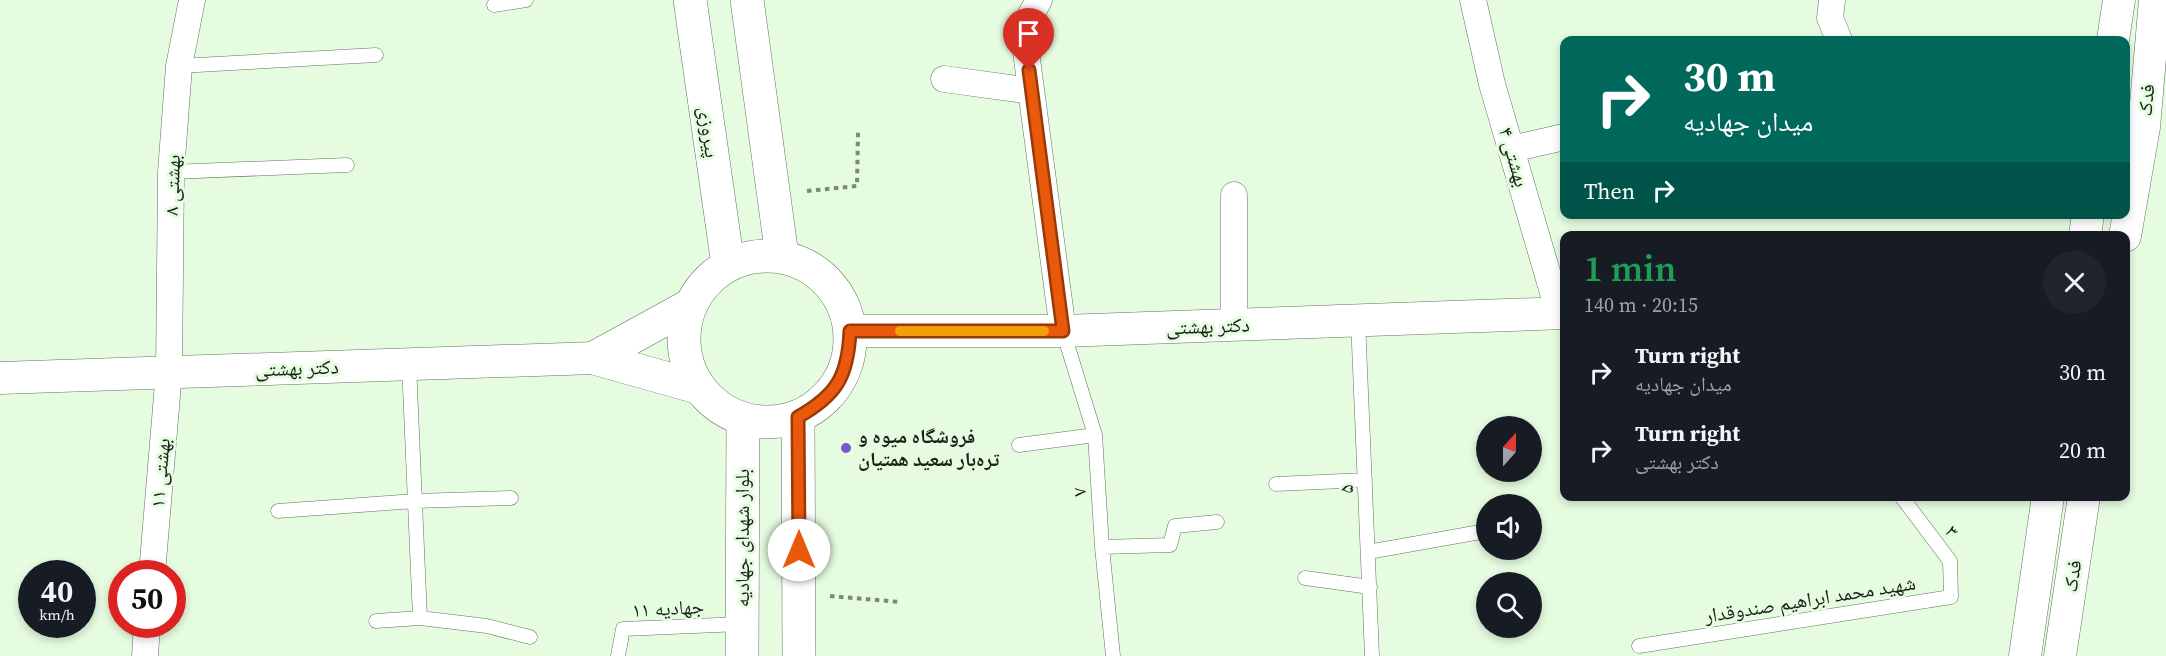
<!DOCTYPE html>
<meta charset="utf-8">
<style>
body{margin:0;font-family:"Source Serif 4","Noto Naskh Arabic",serif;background:#20242c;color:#f1f3f6;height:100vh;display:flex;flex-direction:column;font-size:22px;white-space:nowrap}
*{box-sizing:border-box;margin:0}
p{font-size:20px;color:#9ea1a6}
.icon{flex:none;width:33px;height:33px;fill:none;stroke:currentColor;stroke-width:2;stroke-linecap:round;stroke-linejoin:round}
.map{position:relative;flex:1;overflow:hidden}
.sheet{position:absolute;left:1560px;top:231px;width:570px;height:270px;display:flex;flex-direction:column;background:#171b24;border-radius:12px;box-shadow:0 3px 9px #0003}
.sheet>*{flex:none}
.banner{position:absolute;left:1560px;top:36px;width:570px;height:183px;border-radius:12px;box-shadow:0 3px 9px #0003;background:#00695c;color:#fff;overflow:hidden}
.needle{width:39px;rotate:21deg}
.buttons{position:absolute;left:1476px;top:416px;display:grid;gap:12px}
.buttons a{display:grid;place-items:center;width:66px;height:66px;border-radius:50%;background:#171b24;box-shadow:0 3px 9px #0003;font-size:30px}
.speed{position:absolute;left:18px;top:560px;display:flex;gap:12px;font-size:30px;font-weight:700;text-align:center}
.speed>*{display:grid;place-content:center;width:78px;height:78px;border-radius:50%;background:#171b24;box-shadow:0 3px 9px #0003;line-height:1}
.speed small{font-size:15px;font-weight:400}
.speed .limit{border:9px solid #d22;background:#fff;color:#111}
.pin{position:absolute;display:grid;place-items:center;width:51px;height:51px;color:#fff;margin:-62px -26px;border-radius:50% 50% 50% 0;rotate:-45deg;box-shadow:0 0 6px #0007}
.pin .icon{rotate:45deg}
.me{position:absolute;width:66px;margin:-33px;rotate:0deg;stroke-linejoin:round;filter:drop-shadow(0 0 4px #0008)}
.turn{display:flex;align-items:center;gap:21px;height:126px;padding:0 24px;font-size:27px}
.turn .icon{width:78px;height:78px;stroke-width:2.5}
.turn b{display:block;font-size:42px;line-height:51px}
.then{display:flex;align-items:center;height:57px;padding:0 24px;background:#0003;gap:12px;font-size:22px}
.round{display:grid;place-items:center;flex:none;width:63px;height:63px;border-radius:32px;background:#20242c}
.summary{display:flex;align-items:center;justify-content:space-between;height:102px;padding:0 24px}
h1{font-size:36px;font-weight:600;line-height:45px;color:#1e9e55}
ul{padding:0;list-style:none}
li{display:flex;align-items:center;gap:18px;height:78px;padding:0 24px}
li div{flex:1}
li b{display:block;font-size:22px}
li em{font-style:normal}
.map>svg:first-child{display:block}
</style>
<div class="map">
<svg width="2166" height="656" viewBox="0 0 2166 656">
<rect width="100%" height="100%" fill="#e5fce1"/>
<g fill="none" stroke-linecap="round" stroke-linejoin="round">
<defs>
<path id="service" d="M494,5L526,0
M179,66L376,55
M171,172L347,165
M1358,320L1372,656
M1063,331L1095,435L1102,547L1113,656
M409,364L420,618
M1019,445L1095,435
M1276,484L1365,480
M278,511L415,501L511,498
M1102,547L1170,545L1175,526L1217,522
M1368,552L1486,531
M1305,578L1370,587
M376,621L420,618L487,626L530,637
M1639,646L1951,597L1950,561L1901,496
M618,656L623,629L741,624"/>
<path id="minor" d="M1039,0L1023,29L1063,331
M1473,0L1492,84L1559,313
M1832,0L1830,18L1839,40
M944,79L1031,91
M1511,149L1564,137
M1234,325V195
M152,573L169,372L171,172L179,66L192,0
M145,656L147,624"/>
<path id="tertiary" d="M2113,40L2119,0
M2085,236L2088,214
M2125,236L2144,127L2155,0
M850,331H1063L1564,313
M0,378L594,358
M2025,656L2048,496
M2060,656L2084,496"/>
<path id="secondary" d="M690,0L728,265
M747,0L782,256
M684 339a83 83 0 1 1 166 0a83 83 0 1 1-166 0Z
M689,306L594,358L697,387
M798,417L799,656
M742,656L743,420"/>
</defs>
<use href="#service" stroke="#60745d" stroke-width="15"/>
<use href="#minor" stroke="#60745d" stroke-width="27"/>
<use href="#tertiary" stroke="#60745d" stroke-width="33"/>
<use href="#secondary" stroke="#60745d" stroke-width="34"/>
<path stroke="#7a8a78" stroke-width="4" stroke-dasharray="4.5 4.5" stroke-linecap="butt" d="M807,191L857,186L858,132
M830,596L900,602"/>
<use href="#service" stroke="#fff" stroke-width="14"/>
<use href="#minor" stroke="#fff" stroke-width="26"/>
<use href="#tertiary" stroke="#fff" stroke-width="32"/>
<use href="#secondary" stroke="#fff" stroke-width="33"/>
</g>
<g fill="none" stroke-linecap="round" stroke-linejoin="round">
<defs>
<path id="route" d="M799,550L798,417C837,395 848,376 850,331H1063L1029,70"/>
</defs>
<use href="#route" stroke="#983908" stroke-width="15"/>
<use href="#route" stroke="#ea580c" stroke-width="10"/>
<path stroke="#f59e0b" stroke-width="10" d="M900,331H1044"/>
</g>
<circle fill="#7757d1" stroke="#e5fce1" stroke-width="2" cx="846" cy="448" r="6"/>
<g text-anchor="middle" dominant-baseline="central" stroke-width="6" stroke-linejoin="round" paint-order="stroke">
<g font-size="20" fill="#192118" stroke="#e5fce1">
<text transform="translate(2146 100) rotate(-85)">فدک</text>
<text transform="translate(709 132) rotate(82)">پیروزی</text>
<text transform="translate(1514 157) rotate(74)">بهشتی ۴</text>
<text transform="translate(172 185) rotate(-88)">بهشتی ۸</text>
<text transform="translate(1208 326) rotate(-2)">دکتر بهشتی</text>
<text transform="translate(297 368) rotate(-2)">دکتر بهشتی</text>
<text transform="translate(160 473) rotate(-85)">بهشتی ۱۱</text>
<text transform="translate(1346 489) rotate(-92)">۵</text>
<text transform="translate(1079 492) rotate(-94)">۷</text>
<text transform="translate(1952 531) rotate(53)">۳</text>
<text transform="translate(742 538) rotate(-90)">بلوار شهدای جهادیه</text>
<text transform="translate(2072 576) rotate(-81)">فدک</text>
<text transform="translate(1810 599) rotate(-9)">شهید محمد ابراهیم صندوقدار</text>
<text transform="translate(668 608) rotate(-3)">جهادیه ۱۱</text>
</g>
<g font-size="20" font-weight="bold" fill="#192118" stroke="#e5fce1" text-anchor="start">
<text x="858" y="436">فروشگاه میوه و<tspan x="858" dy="23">تره‌بار سعید همتیان</tspan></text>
</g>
</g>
</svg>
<div class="buttons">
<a><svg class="needle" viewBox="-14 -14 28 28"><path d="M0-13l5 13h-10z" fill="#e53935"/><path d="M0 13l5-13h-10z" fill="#9ea1a6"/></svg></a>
<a><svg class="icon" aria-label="sound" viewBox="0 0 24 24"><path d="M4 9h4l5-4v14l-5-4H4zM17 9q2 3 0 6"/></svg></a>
<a><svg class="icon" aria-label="search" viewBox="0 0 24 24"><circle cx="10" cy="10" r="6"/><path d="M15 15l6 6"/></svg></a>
</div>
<div class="speed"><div>40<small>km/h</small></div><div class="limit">50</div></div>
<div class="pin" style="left:1029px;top:70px;background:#d93025"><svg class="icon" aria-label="arrive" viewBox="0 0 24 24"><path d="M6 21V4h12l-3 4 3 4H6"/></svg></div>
<svg class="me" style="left:799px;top:550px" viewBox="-20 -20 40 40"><circle r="19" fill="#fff"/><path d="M0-13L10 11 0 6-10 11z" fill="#ea580c"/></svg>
<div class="banner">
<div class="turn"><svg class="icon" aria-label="right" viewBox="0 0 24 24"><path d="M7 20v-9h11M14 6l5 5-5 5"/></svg><div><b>30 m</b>میدان جهادیه</div></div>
<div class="then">Then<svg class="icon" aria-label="right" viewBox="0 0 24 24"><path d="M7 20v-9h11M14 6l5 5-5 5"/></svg></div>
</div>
<section class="sheet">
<div class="summary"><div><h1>1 min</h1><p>140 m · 20:15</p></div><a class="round"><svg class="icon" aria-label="close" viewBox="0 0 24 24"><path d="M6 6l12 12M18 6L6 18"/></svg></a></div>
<ul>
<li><svg class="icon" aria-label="right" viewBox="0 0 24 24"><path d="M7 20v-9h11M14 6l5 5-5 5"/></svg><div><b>Turn right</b><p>میدان جهادیه</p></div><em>30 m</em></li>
<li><svg class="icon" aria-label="right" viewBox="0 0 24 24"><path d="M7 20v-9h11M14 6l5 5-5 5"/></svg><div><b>Turn right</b><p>دکتر بهشتی</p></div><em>20 m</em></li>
</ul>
</section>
</div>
